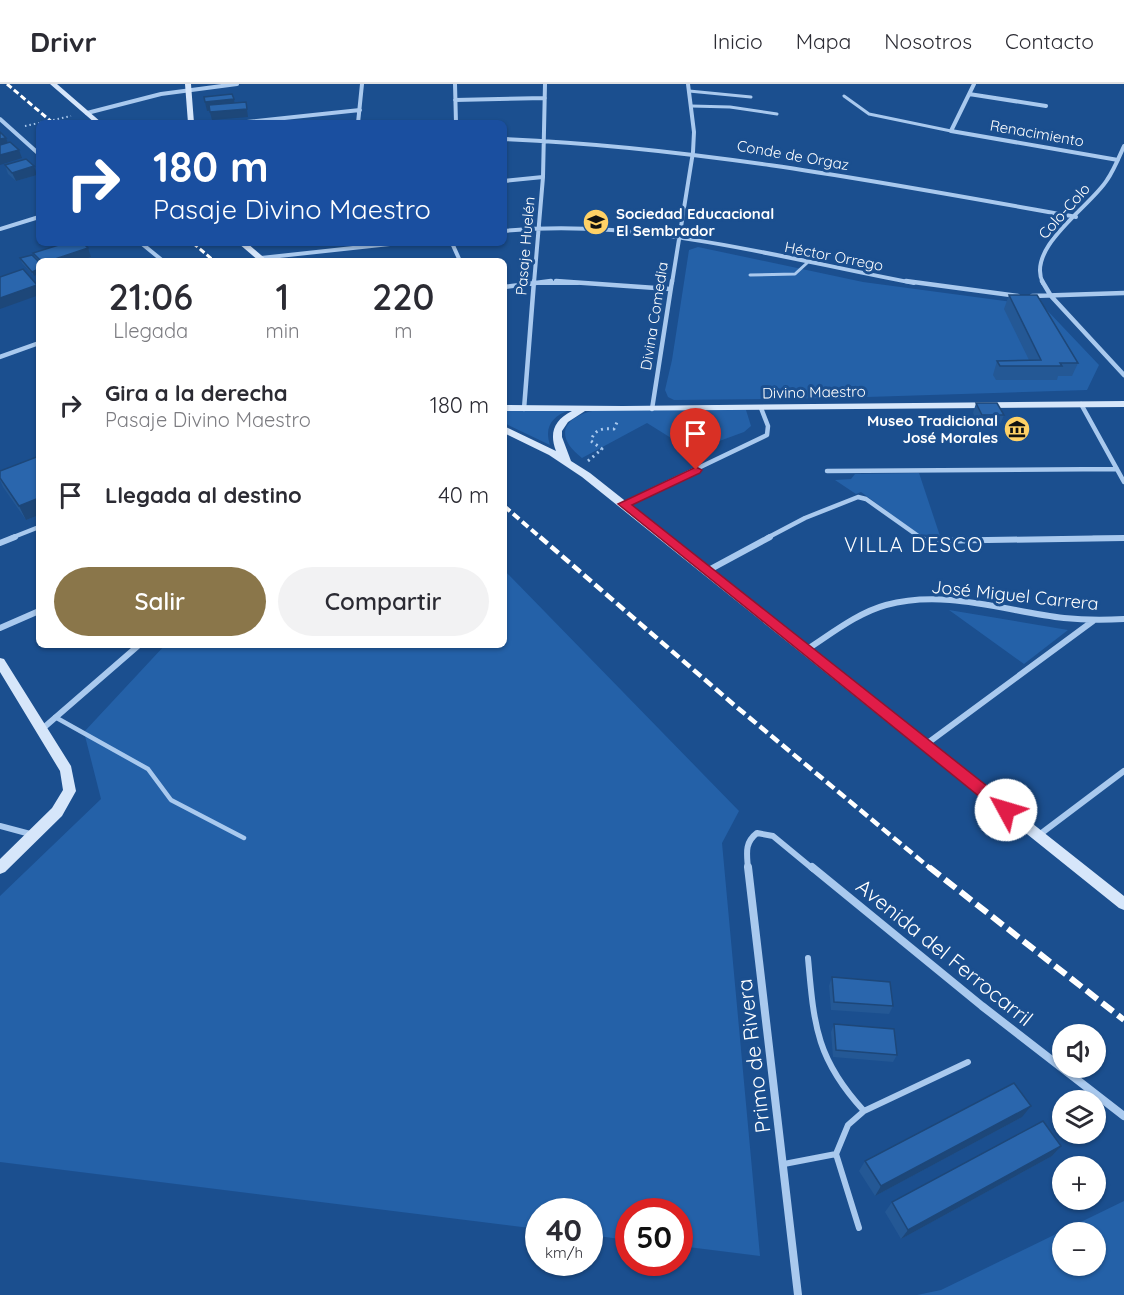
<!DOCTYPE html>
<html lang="es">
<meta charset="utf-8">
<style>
body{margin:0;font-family:Quicksand,sans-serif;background:#f2f2f3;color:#2b2b33;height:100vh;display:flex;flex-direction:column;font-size:22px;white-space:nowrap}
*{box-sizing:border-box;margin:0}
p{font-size:20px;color:#7c7c81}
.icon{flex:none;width:33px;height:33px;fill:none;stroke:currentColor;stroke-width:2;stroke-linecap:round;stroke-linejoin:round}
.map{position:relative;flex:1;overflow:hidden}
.side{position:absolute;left:36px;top:174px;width:471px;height:390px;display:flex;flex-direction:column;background:#fff;border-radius:9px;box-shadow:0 2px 4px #0004}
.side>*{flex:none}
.guide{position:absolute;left:36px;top:36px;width:471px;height:126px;border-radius:9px;box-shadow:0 2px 4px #0004;background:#1a4fa0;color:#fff;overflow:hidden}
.controls{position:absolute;left:1052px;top:940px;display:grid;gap:12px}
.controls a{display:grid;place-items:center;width:54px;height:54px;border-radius:50%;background:#fff;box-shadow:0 2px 4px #0004;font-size:30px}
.speed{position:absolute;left:525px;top:1114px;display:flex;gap:12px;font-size:30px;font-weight:700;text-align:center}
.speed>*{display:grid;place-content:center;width:78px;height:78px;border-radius:50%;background:#fff;box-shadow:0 2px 4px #0004;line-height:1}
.speed small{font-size:15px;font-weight:400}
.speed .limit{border:9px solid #d22;background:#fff;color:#111}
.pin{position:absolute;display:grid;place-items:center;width:51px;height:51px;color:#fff;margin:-62px -26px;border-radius:50% 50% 50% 0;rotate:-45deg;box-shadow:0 0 6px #0007}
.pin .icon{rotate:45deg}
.me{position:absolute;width:66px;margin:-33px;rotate:309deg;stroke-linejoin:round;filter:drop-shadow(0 0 4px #0008)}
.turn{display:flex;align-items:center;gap:21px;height:126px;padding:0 18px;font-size:27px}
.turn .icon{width:78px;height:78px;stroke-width:2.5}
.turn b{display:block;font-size:42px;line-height:51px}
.eta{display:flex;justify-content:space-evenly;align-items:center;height:102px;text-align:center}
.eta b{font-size:36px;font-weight:600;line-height:42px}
.action{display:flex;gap:12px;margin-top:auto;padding:12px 18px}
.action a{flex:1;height:69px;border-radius:36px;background:#8a764a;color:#fff;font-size:24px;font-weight:600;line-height:69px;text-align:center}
.action a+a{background:#f2f2f3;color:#2b2b33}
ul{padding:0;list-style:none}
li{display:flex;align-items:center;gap:18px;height:90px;padding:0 18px}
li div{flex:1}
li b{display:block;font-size:22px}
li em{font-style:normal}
header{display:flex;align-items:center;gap:36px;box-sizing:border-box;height:84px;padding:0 30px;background:#fff;border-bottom:2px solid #e1e1e2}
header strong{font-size:28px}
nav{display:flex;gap:33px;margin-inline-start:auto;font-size:21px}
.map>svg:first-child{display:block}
</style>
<header>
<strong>Drivr</strong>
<nav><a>Inicio</a><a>Mapa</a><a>Nosotros</a><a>Contacto</a></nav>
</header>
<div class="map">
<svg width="1124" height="1211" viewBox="0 0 1124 1211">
<rect width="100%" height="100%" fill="#1b4f8f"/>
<path fill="#2461a8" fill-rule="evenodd" d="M698,163L863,198L1043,222L1099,281L1087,306L835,314L674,316L668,313L665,306L672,276L689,166Z
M504,326H570C552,332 544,343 550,361L504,339Z
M597,326H746L751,342L744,348L692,367L647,339L582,374C552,351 565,332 597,326Z
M919,389L940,452L918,450L861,408L856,410L835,396L851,395L855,390Z
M504,486L739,727L722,759L760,1172L680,1162V1128H628V1156L590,1151V1128H538V1145L0,1078V812L101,715L84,648L165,561H504Z
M949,526L1068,546L1024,580Z
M1124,1117V1211H917L941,1206ZM1062,1149H1095V1182H1062Z"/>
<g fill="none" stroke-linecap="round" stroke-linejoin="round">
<path stroke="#a9c9ee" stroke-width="2" stroke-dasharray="1.5 3" stroke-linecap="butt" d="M40,39L71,32
M25,42L39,39"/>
<path stroke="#a9c9ee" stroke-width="3" stroke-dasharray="2 4" stroke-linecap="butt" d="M588,377L602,365L591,357C594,345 603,344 614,345L618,336"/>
<path stroke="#a9c9ee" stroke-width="3" d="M689,7L751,13
M844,12L869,30L951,47
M691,22L730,23L777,30
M750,191L795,190L807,179"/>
<path stroke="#a9c9ee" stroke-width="4.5" d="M55,633L148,685L171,716L244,754"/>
<path stroke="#a9c9ee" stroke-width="6" d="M808,874C814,941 816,975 864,1027
M836,1070L848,1041L864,1027L968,978
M784,1080L836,1070L859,1144"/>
<path stroke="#a9c9ee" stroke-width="4" d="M455,0L456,39
M974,0L951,47L1118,76
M969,10L1046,22
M455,16L545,14
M87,29L161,10L237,0
M0,35L39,70
M238,39L360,26
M358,39L362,0
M504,55C697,63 886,99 1076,133
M504,97L543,93
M0,145L39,133
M504,147C641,133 780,174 914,199
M141,159L163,177
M452,159L460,177
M261,174L399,159
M534,199L543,93L545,0
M539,199H578
M672,199L693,68L694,48L688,0
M1043,199C1025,164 1091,122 1107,96C1114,86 1119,73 1124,62"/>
<path stroke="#a9c9ee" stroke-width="4.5" d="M556,197L670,205
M906,197L1018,212
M1042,197L1051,212L1124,291
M504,203L551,197
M1032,212L1124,209
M0,273L39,259
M1081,320L1124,398
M524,325L534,197
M652,325L672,197
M827,387L1117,385
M623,420L767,351L768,342L761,324
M11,454L39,443
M767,454L805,434L858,413L866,415L921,454
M1093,454H1124"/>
<path stroke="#a9c9ee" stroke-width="6" d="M918,453L927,457L1124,454
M0,459L15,453
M707,487L770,453
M0,544L39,527
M806,566C831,550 857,529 886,521C945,505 1005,527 1064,534C1084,536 1104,536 1124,535
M41,646L139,561
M925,661L1093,537
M0,742L34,751
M1039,751L1124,687
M748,785C747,770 744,759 757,749L773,752L813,785"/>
<path stroke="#a9c9ee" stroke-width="8" d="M748,783L798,1211
M812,783L982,922L1124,1032"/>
<path fill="#d6e6fa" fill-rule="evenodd" d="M50,0H57L102,39H95Z
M185,0H191L194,39H188Z
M238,159H247L268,177H259Z
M1124,317V323L585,327L568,338L562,347V353L571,377L590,389L1124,812V826L1119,824L582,393L549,371L504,349V342L556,367C549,349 554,336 572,327H504V321L623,322Z
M0,574L4,575L71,682L76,707L62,732L5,788L0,790V775L52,724L63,706L60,687L0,588Z"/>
<path stroke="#fff" stroke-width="3" stroke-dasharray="6 3" stroke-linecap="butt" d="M7,0L53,39
M193,159L214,177"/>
<path stroke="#fff" stroke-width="4" stroke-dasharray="8 4" stroke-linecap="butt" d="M504,422L541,454"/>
<path stroke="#fff" stroke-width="4.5" stroke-dasharray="10 4.5" stroke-linecap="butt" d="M540,453L733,620L931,785"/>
<path stroke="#fff" stroke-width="6" stroke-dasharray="14 6" stroke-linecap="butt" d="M929,783L1124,936"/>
</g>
<path fill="#245895" d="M5,81L37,91L16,97L8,90Z
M61,159H97L86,162L91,173L80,177H39V190L34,192L22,179L20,174H35L33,169L62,160Z
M1009,211L1078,279L1072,292H1058L1057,296H996L993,291L997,277L1029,276L1004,225Z
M976,319L1004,331L1000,340L979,341L973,329Z
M39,372V431L26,436L3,403L0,396V387Z
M832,893L893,922L889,930L831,926L829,902Z
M834,940L897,971L893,978L833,973L831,948Z
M1022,1033L875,1112L859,1087L865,1077Z
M1061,1062L1052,1072L901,1155L885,1128L892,1118Z"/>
<path fill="#1d4779" d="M234,15L235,23L207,27L205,18Z
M246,18L248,33L212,36L210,28Z
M6,54L9,62L0,65V55Z
M19,66L22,74L0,81V71Z
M34,82L37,91L16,97L12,89Z
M80,159H97L82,164Z
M88,164L91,173L80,177H49Z
M39,185V190L34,192L32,188Z
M37,201L39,205V211L0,225V214Z
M39,414V431L26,436L19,422Z
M1031,1022L1022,1033L875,1112L881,1102Z
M1061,1062L1052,1072L901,1155L908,1146Z"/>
<path fill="#2a66ad" stroke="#1d4779" stroke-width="1.5" d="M232,10L234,15L205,18L204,13Z
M246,18L247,25L210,28L209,21Z
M0,48L6,54L0,55Z
M10,58L19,66L0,71V61Z
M26,75L34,82L12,89L5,81Z
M65,159H83L88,164L49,177H41L33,169Z
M32,171L39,178V185L32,188L20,174Z
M23,185L37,201L0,214V193Z
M1009,211H1037L1078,279H1060L1062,282H1000L997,277L1041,276Z
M976,319H997L1004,331H982Z
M39,372V414L19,422L0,394V387Z
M832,893L890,898L893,922L834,918Z
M834,940L894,945L897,971L836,966Z
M1014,999L1031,1022L881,1102L865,1077Z
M1043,1037L1061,1062L908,1146L892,1118Z"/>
<path fill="#e11d48" stroke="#92132f" stroke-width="1.5" d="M696,383L702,386L700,389L632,421L1011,721L1013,726L1011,730L1006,732L1001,730L618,420Z"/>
<defs>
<symbol id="school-disc" viewBox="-11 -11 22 22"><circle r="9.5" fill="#ffd166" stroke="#1b4f8f"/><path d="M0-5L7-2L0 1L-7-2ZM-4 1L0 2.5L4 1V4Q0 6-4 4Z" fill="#111"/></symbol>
<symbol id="museum-disc" viewBox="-11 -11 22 22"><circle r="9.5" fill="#ffd166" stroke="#1b4f8f"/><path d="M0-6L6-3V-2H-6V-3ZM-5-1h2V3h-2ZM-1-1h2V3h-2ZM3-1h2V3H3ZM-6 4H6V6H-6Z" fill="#111"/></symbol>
</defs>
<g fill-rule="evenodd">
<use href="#school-disc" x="581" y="123" width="30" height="30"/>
<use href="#museum-disc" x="1002" y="330" width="30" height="30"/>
</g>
<g text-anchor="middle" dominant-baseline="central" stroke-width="6" stroke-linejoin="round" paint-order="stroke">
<g font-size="15" fill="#fff" stroke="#1b4f8f">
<text transform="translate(1037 49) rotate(10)">Renacimiento</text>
<text transform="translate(793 71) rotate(10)">Conde de Orgaz</text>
<text transform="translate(1064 127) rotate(-48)">Colo-Colo</text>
<text transform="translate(525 162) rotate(-85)">Pasaje Huelén</text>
<text transform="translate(834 172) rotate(11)">Héctor Orrego</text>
<text transform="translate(654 232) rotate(-81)">Divina Comedia</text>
<text transform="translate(814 308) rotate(-1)">Divino Maestro</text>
</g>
<g font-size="15" font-weight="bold" fill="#fff" stroke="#1b4f8f" text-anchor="start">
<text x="616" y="129">Sociedad Educacional<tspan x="616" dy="17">El Sembrador</tspan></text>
<text x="998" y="336" text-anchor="end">Museo Tradicional<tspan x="998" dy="17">José Morales</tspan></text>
</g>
<g font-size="18" fill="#fff" stroke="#1b4f8f">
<text transform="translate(1015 511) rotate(6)">José Miguel Carrera</text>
</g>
<g font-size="20" letter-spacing="1.5" fill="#fff" stroke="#1b4f8f">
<text x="914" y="460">VILLA DESCO</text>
</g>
<g font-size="21" fill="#fff" stroke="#1b4f8f">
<text transform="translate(945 868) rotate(39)">Avenida del Ferrocarril</text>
<text transform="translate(753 972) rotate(-97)">Primo de Rivera</text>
</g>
</g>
</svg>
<div class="controls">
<a><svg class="icon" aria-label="sound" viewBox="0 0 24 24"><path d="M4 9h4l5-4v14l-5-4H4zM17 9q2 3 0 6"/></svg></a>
<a><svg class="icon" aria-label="layers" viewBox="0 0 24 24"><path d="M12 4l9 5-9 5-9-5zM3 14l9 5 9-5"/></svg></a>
<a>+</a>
<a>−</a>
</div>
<div class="speed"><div>40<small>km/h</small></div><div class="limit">50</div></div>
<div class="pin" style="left:696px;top:386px;background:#d93025"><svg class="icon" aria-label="arrive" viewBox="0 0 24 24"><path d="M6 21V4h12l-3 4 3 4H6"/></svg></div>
<svg class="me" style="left:1006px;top:726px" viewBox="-20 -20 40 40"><circle r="19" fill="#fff"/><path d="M0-13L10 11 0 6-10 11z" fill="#e11d48"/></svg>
<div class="guide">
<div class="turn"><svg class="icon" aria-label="right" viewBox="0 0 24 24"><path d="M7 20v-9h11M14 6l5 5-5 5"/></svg><div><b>180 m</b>Pasaje Divino Maestro</div></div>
</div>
<section class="side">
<div class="eta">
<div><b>21:06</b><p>Llegada</p></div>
<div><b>1</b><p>min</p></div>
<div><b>220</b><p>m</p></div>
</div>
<ul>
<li><svg class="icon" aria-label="right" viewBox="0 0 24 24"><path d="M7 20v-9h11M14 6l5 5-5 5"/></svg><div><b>Gira a la derecha</b><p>Pasaje Divino Maestro</p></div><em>180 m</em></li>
<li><svg class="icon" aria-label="arrive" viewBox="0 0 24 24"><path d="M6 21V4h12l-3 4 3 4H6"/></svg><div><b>Llegada al destino</b></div><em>40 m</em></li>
</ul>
<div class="action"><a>Salir</a><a>Compartir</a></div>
</section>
</div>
